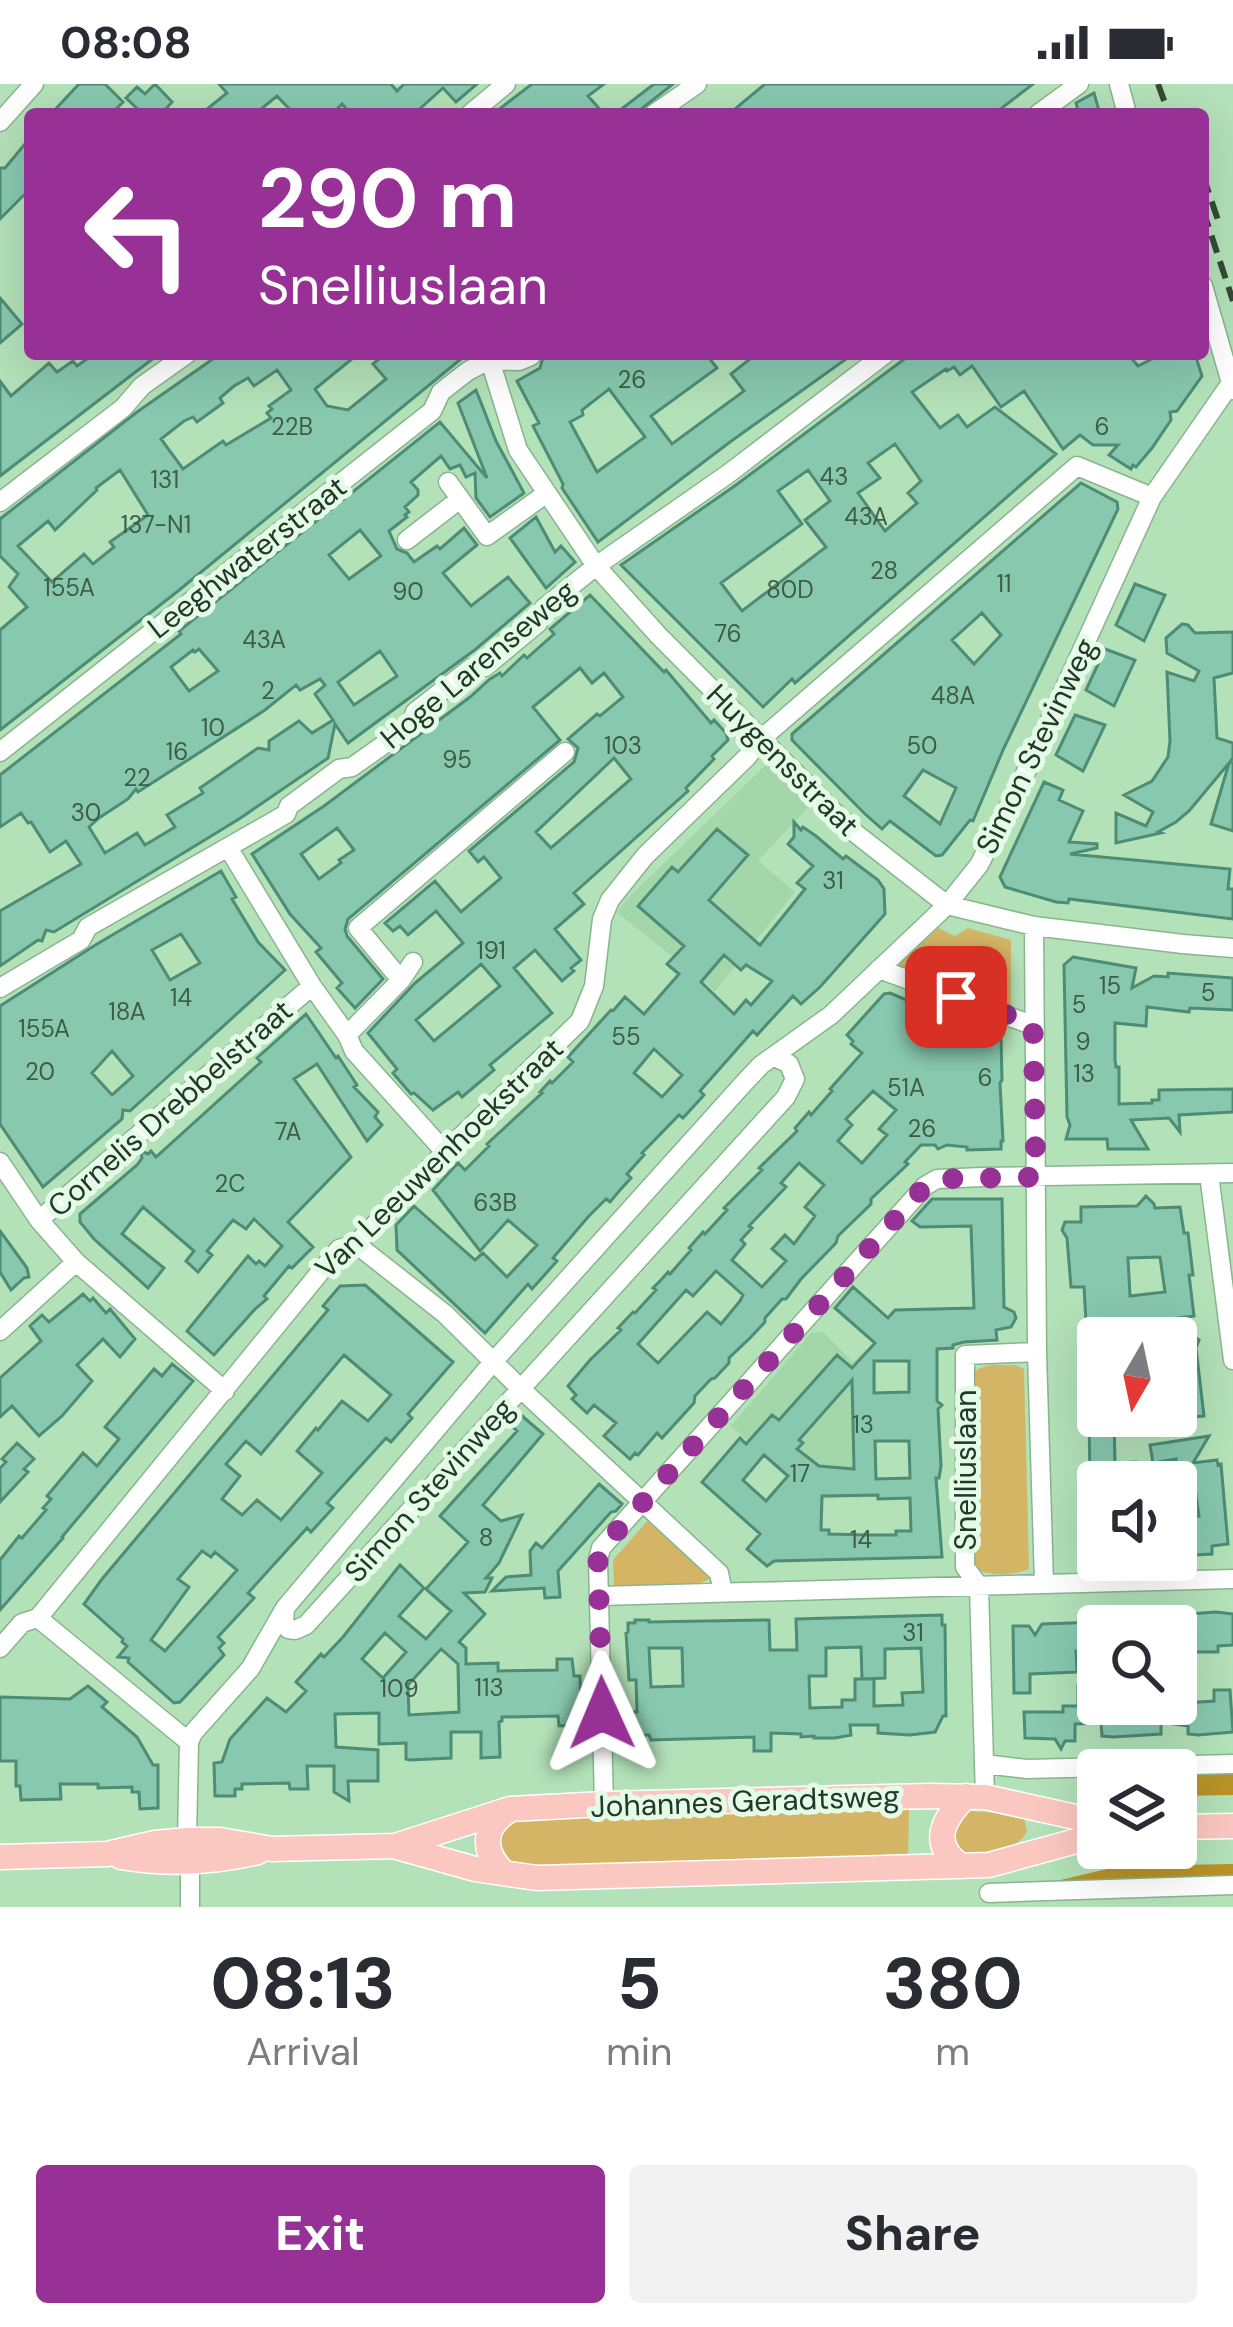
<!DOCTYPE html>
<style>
body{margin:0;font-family:"DM Sans",sans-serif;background:#f2f2f3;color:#2b2b33;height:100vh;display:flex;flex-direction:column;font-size:45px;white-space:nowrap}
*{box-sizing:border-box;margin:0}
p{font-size:39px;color:#7c7c81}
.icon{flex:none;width:66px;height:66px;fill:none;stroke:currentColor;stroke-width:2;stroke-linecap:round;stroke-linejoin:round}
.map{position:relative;height:1823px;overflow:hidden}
.details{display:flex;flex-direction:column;background:#fff;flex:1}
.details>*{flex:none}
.hud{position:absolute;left:24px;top:24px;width:1185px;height:252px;border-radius:12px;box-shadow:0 12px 48px #0002;background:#973196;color:#fff;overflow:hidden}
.needle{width:78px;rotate:189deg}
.fabs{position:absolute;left:1077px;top:1233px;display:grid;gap:24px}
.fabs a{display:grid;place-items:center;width:120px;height:120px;border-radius:12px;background:#fff;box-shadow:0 12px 48px #0002;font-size:60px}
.pin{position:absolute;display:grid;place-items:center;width:102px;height:102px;color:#fff;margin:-51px;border-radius:24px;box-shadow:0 6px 18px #0006}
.me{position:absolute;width:132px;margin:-66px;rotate:359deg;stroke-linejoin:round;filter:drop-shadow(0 0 9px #0008)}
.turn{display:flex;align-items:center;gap:42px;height:252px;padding:0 36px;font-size:54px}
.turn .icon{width:156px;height:156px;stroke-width:2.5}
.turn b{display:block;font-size:84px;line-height:102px}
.eta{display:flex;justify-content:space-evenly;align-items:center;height:204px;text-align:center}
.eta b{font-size:72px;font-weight:800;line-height:84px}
.button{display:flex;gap:24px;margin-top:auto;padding:24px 36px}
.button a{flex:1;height:138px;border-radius:12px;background:#973196;color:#fff;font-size:48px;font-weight:800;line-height:138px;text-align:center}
.button a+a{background:#f2f2f3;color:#2b2b33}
.status{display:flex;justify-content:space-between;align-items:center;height:84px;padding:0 60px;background:#fff;direction:ltr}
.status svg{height:33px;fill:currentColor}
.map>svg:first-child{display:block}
</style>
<div class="status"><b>08:08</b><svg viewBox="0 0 49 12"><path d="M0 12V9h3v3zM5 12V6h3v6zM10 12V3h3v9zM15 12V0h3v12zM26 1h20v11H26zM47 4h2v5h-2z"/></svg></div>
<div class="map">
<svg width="1233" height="1823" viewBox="0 0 1233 1823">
<rect width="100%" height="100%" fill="#b3e1b8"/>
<path fill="#a3d7a9" d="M768,679L810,721L758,777L795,808L715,907L617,828L631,811Z
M823,1248L853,1278L866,1265L876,1274L877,1413L812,1415L731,1342L811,1249Z"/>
<path fill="#d4b566" d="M938,844L955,852L968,844L1011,856V925L896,884Z
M1015,1281L1024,1285L1029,1485C1015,1491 987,1493 975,1484L971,1293C979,1277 1000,1282 1015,1281Z
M651,1433L711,1489L709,1495L701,1499L614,1502L613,1476Z
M909,1722L908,1776L511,1783L496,1758L497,1747L524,1729Z
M964,1727L1023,1730L1027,1747C1018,1767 991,1766 972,1775L950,1761L954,1734Z"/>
<path fill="#b89328" d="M1233,1687V1711L1176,1712V1689Z
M1233,1780V1795L1052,1798L1120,1782Z"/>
<path fill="#88c8af" stroke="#4d8c75" stroke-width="3" fill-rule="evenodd" d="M79,0H105L123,18L111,30H51Z
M155,0L172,18L161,30H143L126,14L137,3L145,10Z
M219,0H391L397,7L404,0H477L456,18L443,4L414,30H351L342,20L332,30H294L277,12L255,30H201L227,9Z
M532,0H604L588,12L604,30H493Z
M654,0H673L635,30H615Z
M765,0H1033L994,30H729Z
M1094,9L1100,30H1079L1076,19Z
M30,54V105L0,135V84H5Z
M0,214L22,240L0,259Z
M94,270H159L0,392V297L11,312L49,279L57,288L73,277L77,282Z
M220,270H358L315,305L327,322L348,326L386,295L373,280L385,270H467L178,507L0,646V546L27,523L9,503L18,490L0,472V435L137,328ZM277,286L291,306L269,322L272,325L267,329L271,334L226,361L223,357L183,385L161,355L184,337L193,333L197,338L223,319L220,314L234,302L248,294L254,302ZM120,386L148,431L110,458L114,463L93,480L84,470L52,498L18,462L48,437L55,446L97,406L96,404Z
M544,270H706L717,284L651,332L672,360L744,307L731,290L756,270H853L730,358L598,458L562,404L563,400L533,342L539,339L517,297L540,284ZM609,305L645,353L597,388L570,338L583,331L582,326Z
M911,270H1128L1138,282L1162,270H1195L1202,292L1177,327L1170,328L1171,336L1152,364L1136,383L1133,381L1131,385L1109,371L1118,361H1093L1080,351L1063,365L1024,307L1001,323L972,282L960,291L954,283L947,287L946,285L912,308L940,344L958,331L967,343L995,323L1056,370L795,599L792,595L763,623L621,481L736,401ZM895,360L921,397L908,409L917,419L885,447L858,409L880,394L868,379ZM808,386L830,417L805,436L826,463L742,527L721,499L802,440L778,407Z
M476,306L496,357L524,409L490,433L476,414L475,389L466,393L460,381L450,385L441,372L411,398L418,406V411L405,423L409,428L405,431L407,433L389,447L397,465L407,469L414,478L437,462L440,465L464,444L477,461L443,489L471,522L508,493L530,519L476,565L348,659L335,640L328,674L239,735L54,848L46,846L42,857L38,856L0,882V827L81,780L66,757L50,768L31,738L28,739L21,729L0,743V691L181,550L179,547L440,338L487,394L458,319ZM360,446L381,472L349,495L329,471ZM199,565L218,587L189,607L171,583L193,566L195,568ZM380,567L397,592L354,621L338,598ZM320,595L325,601L315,610L333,636L312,649L299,637L269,657V666L258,664L200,704L203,709L167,731L175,743L145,761L137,749L105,769L89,743L99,734L128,715L136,705L138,708L191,674L265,626L296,601L300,606Z
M1081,399L1117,418L1118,425L1003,666L973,737L970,736L942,771L936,772L890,737L882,745L864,729L792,656V650ZM982,529L1001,551L974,580L952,556ZM923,686L956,704L940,740L904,712Z
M536,433L555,468L561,462L575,478L546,504L510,454Z
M1135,500L1165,511L1144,557L1116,541Z
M590,511L664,588L666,586L711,639L714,636L726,649L728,656L712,672L714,675L686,704L688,707L574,809L584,820L555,845L581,876L571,884L574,887L562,897L535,866L514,884L552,929L490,981L494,986L462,1013L458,1008L433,1026L414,1009L411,1010L393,989L397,985L368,949L415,899L463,859L436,827L408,851L400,842L393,847L385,839L435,797L461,828L501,794L484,773L478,778L469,767L574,678L578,664L568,655L597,630L600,632L623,613L604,589L592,599L580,584L533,623L560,656L348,835L345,845L347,852L383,895L355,924L337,904L342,899L316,868L321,864L290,830L252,770L324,722L470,613L490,595L500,589L502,592L524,571L527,574L554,550L550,545ZM614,674L631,695L551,764L536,748ZM337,744L354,766L339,776L341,779L319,795L301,770ZM481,880L500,902L434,957L416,936Z
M1182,540L1188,541L1195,549L1233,548V589L1214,594L1217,654L1233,659V674L1230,678L1233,679V747L1211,740L1229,679L1189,727L1176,738L1158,748L1161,749L1116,759V729L1146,742L1153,728L1124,711L1152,697L1168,673L1170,657L1167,588L1194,597L1199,587L1167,569L1166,554Z
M1105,565L1135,576L1114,622L1086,606Z
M1075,631L1105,641L1083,687L1056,671Z
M1044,698L1063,706L1059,716L1083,727L1069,758L1097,760V764L1070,770L1230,785L1228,805H1233V835L1069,815L1068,819L1056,818L1005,803L1000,793Z
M794,738L801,746L803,743L816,752L843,775L846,772L878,796L884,805L885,830L820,903L801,920L793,912L757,951L753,947L700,1007L704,1011L683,1034L679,1031L642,1069L644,1071L627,1090L631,1094L620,1106L610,1118L606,1115L588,1133L553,1174L557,1177L532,1205L528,1200L485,1249L397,1166L396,1141L414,1122L475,1176L483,1169L507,1193L537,1161L508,1136L480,1167L433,1106L458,1079L465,1086L489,1062L487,1060L542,1009L540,1008L550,997L552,999L573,978L568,973L611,926L613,927L625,913L644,930L679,890L667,880L684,862L638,822L672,783L678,788L717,745L748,771L709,816L760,861L805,805L797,799L813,782L788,760L794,753ZM724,871L741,886L746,881L772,897L751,921L746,916L734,930L701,898ZM654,965L682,991L662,1013L634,989Z
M221,787L236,813L232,815L258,858L285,886L130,1027L123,1026L122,1035L43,1103L0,1040V922L97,860ZM181,850L200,879L170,896L152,866ZM112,967L133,992L112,1011L92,989Z
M1073,873L1136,884L1132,904L1154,892L1168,893V889L1233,894V926L1190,924L1189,928L1147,923L1146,942L1115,939V976L1116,983H1119V1020L1152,1019V1016H1159V1006L1233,1005V1028L1179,1031L1180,1048L1169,1034L1131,1036L1148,1065H1108L1107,1055H1066L1070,1041L1067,1033L1064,881Z
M890,909L925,924L997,948L1001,954L1002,996L1000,999L1003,1057H1001V1065L967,1066V1063L947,1061L938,1065L935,1061H921L905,1078L908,1080L871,1115V1120L838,1152L836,1159L801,1195L786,1215H782L765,1234V1238L750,1254L729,1274V1279L715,1294L711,1295L695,1312L694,1319L662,1354L657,1349L638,1371L635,1369L630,1375L604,1352L616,1339L594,1321L587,1329L572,1315L576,1311L568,1302L590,1276L621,1246L618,1244L633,1228L635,1229L656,1206L653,1204L661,1196L668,1188L670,1190L691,1166L689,1164L703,1148L705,1150L727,1126L724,1124L762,1086L759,1084L797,1047L795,1044L809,1028L811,1031L832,1007L830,1005L862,969L851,960L853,957L847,951L884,910ZM873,1007L896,1026L879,1045L887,1051L862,1079L838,1057L852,1041L846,1035ZM799,1079L824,1101L805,1123L815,1132L794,1160L785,1151L772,1165L786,1177L762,1203L732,1176L745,1160L741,1156L752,1144L749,1142L786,1103L781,1099ZM716,1187L743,1211L740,1217L721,1240L707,1228L658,1279L638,1260L686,1206L693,1212Z
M306,930L336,974L338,972L357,1001L354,1003L378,1028L375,1033L382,1041L367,1057L317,980L294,995L351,1073L288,1138L313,1163L292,1184L289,1182L264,1212L267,1215L255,1225L214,1271L187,1247L248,1172L256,1180L259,1177L265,1182L282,1162L254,1135L246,1145L233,1136L207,1167L212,1171L198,1188L186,1177L194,1167L143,1123L122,1150L164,1184L148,1204L94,1155L80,1138V1130L137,1081L142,1074L141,1067L148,1070L151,1067L156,1073L261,978L257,974Z
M1146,1112L1154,1120L1155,1124L1180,1123L1184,1149H1188L1193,1191H1189L1194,1232L1171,1235L1199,1256L1196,1264L1204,1332L1178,1334L1176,1254H1087L1084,1203H1071L1067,1154L1062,1146L1065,1138H1081V1123L1137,1122ZM1160,1173L1165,1208L1130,1212L1128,1174Z
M932,1115H1002L1004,1223L1014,1228L1016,1234L1011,1243L996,1246L997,1256L964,1258L953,1261V1264L937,1265V1317L942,1321L938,1325L941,1382L939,1394H936L942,1473L774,1477L767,1482L747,1465L760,1450L702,1398L740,1354L746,1360L772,1331L779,1336L837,1271L852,1284L875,1259L835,1224L853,1203L888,1234L895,1226L974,1224L971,1142L920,1143L912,1137ZM874,1277H909V1308L874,1309ZM852,1296L854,1385L819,1382L797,1365L803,1359L799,1356ZM875,1357H909L910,1394L876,1395ZM764,1371L788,1392L766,1417L743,1396ZM878,1411V1415L910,1414L911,1447H896V1451H867L829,1450V1446H821L822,1412Z
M0,1147L27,1184L29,1193L24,1194L11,1206L0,1188Z
M365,1201L453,1278L408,1330L412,1334L391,1358L386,1354L327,1419L333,1424L311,1448L307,1444L248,1509L254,1514L218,1553L224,1559L219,1564L224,1571L180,1618L174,1619L128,1578L129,1574L118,1573L127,1562L122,1558L123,1555L84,1520L102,1495L328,1226L323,1222L340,1202ZM344,1271L391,1311L368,1337L342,1317L318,1346L316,1344L297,1367L322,1389L281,1436L257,1416L242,1431L222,1415L240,1392L226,1380L246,1357L261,1370ZM202,1467L211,1473L215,1468L237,1486L165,1567L151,1556L189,1503L178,1495Z
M83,1210L90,1217L93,1214L106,1229L110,1225L135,1255L120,1273L103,1255L77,1281L92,1297L62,1332L39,1352L12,1322L0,1333V1294L41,1257L30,1242L42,1231L49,1238Z
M172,1280L193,1297L62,1453L63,1454L0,1526V1476L19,1452L22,1454L46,1426L43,1424L51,1415L47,1412L83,1369L97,1382L119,1355L105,1343L154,1285L162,1292Z
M521,1331L543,1350L483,1421L501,1437L522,1431L499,1479L486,1494H492L485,1508L464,1509L485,1530L459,1558L466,1564V1580L498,1579V1587L557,1586V1575H572L574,1592H580L581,1624H575L574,1641L559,1642L558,1632L502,1633V1637L499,1638L500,1673L481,1674V1648H451V1674L410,1676L406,1675V1659L379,1660V1629L335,1630L336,1663L378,1666V1697H348L349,1717L334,1708V1682H307L308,1705H290L289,1699L242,1700V1705H235V1712H215L214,1679L222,1678L230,1655L267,1614L286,1628L306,1607L296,1598L321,1570L324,1573L343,1553L400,1481L424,1504L399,1532L426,1555L451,1527L426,1505L468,1458L440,1432L517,1347L512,1342ZM385,1549L406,1568L383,1594L362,1575ZM441,1565L458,1580L459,1628L409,1631L408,1601Z
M1089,1332H1114L1115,1379L1136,1378V1396L1090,1398Z
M1209,1352L1193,1379L1217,1376L1218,1381L1221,1380L1228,1460L1212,1462V1470L1176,1472V1446H1181L1180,1433L1199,1432L1195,1405L1176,1407V1375L1153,1379L1150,1361Z
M17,1359L34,1375L24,1385L28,1388L0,1418V1384L6,1378L2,1375Z
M599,1400L622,1420L616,1427L611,1428L558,1487L560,1513L545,1514L544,1504L492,1507L506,1493L531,1491L530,1467L536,1459L542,1464Z
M1216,1528L1233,1530V1561L1218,1562V1568H1190V1565H1176V1531Z
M942,1531V1541H945L946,1632H943L935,1648L910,1651L878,1649V1641H850L851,1651L835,1654H814V1652L801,1653V1650L771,1649V1667H754V1653L651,1656L649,1651H628V1628H637L636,1596H629L626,1549L628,1548V1539H635V1536H649V1538L769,1536L770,1566H797L796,1535ZM861,1563L862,1595L885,1594V1565L921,1564L923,1608L902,1609L903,1621L874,1622V1595H855V1616H842V1623L810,1624L809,1592H826V1564ZM649,1564H682L683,1602L651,1603Z
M1098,1538V1567H1076L1077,1588L1030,1590V1609H1014L1013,1542H1029L1035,1551L1042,1540Z
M1096,1601V1622L1110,1624L1214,1617V1606H1230L1233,1648L1198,1651L1188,1650V1642L1161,1638V1650L1113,1653L1102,1652L1101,1639L1075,1640V1657H1065L1061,1665L1055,1655L1025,1654L1024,1628H1063V1622H1078V1602Z
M88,1602L107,1618L102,1623L137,1653L153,1681H158V1724L140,1725L139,1708H132V1703L98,1704V1700H60L61,1715L21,1716L20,1702H16V1677H0V1613L70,1615Z"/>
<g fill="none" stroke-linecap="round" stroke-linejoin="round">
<defs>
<path id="minor" d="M1119,0L1127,30
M470,30L506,0
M654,30L697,0
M1038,30L1079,0
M0,38L34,0
M1203,202L1233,306
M488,270L518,366L596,482L658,551L855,749L947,821L1034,842L1183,860L1233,864
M448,398L487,452L547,409
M0,418L123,324L142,302L187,270
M407,456L460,415
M0,668L432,327L441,308L468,287L489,276L519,277L531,272
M229,765L312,902L347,951L354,967L445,1068
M1034,842L1037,1268L1044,1499
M879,885L1032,941
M401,896L358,844L565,668
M0,904L81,856L88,843L286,730L289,722L339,685L352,683L410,642L415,628L471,584L485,583L538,539L544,524L596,482L728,390L885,270
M347,951L401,896L413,878
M0,1078L39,1136
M1209,1090L1233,1276
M356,1160L445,1230L521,1305L719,1489L723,1508
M76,1178L225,1307
M0,1247L76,1178L39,1136L312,902
M600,1512L1233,1495
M285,1524L284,1540L288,1545L295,1546L306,1541L786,1013L795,995L789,980L775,973
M38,1534L339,1165L356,1160L445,1068L580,937L594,902L602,835L610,816L645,772L747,673L761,655L1077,382L1152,413
M38,1534L189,1658
M0,1564L22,1539L38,1534
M984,1680L1027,1685L1233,1680
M985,1713L979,1502L965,1483V1271L1037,1268
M604,1720L598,1476L601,1464L925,1102L937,1095L982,1093L1233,1089
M187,1756L189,1658L193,1649L250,1585L285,1524L493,1278L744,999L761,981L831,931L947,821L979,781L1030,680L1152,413L1231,299
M190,1778V1823
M989,1809L1233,1801"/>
<path id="major" d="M1176,1743L1233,1742
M397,1763L475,1785L537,1794L989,1781L1098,1751
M0,1773L107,1770L155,1759L187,1756H220L272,1765L395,1762L510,1725L604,1720L929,1712L985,1713L1098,1738
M121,1773C168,1781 212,1779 258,1768
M961,1782C929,1760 943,1735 966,1712
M504,1789C482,1768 482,1743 508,1727"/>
</defs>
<use href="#minor" stroke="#88b58e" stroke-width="21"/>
<use href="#major" stroke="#fff" stroke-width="27"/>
<use href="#minor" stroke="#fff" stroke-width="18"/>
<use href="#major" stroke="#fbc8c1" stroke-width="24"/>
<path stroke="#344a37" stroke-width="6" stroke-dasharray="18 9" stroke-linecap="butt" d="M1158,0L1169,30
M1203,92L1220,142
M1203,126L1233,217"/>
</g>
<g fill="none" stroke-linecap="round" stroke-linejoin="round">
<path stroke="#973196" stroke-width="21" stroke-dasharray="0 37.8" d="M602,1629L598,1476L602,1464L925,1102L938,1095L1036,1093L1033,940L956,913"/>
</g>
<g text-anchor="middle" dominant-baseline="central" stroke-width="10" stroke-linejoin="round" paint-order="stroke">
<g font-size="24" fill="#3e5c4a">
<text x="632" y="295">26</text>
<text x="292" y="342">22B</text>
<text x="1102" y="342">6</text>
<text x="834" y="392">43</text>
<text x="165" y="395">131</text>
<text x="866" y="432">43A</text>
<text x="156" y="440">137-N1</text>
<text x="884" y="486">28</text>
<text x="1004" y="499">11</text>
<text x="69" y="503">155A</text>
<text x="790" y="505">80D</text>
<text x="408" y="507">90</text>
<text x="728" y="549">76</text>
<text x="264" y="555">43A</text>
<text x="268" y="606">2</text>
<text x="953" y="611">48A</text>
<text x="213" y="643">10</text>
<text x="623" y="661">103</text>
<text x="922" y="661">50</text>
<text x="177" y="667">16</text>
<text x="457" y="675">95</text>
<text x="137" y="693">22</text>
<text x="86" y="728">30</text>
<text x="833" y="796">31</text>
<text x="491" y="866">191</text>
<text x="1110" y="901">15</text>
<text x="1208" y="908">5</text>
<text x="181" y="913">14</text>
<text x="1079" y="920">5</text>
<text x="127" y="927">18A</text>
<text x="44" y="944">155A</text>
<text x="626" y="952">55</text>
<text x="1083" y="957">9</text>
<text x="40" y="987">20</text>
<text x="1084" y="989">13</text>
<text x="985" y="993">6</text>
<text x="906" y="1003">51A</text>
<text x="922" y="1044">26</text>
<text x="288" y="1047">7A</text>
<text x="230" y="1099">2C</text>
<text x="495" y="1118">63B</text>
<text x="863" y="1340">13</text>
<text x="800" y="1389">17</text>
<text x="486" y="1453">8</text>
<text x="861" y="1455">14</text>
<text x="913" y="1548">31</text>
<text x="489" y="1603">113</text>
<text x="399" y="1604">109</text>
</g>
<g font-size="30" fill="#253828" stroke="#e4fce7">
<text transform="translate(247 473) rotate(-38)">Leeghwaterstraat</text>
<text transform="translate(478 580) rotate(-40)">Hoge Larenseweg</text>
<text transform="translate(1036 662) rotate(-64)">Simon Stevinweg</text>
<text transform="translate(783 676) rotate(45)">Huygensstraat</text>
<text transform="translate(170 1024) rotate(-41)">Cornelis Drebbelstraat</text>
<text transform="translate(439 1074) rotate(-44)">Van Leeuwenhoekstraat</text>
<text transform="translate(965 1386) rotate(-90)">Snelliuslaan</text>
<text transform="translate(429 1406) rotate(-48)">Simon Stevinweg</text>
<text transform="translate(745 1717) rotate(-2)">Johannes Geradtsweg</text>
</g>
</g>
</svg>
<div class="fabs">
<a><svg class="needle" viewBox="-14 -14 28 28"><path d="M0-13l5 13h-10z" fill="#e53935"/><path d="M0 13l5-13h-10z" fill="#7c7c81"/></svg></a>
<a><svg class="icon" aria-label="sound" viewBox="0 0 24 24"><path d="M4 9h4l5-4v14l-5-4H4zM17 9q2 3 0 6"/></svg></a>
<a><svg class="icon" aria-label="search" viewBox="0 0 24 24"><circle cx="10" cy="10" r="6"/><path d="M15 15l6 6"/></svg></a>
<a><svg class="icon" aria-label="layers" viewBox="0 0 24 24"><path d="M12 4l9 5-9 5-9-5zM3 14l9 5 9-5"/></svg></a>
</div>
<div class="pin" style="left:956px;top:913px;background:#d93025"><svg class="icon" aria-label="arrive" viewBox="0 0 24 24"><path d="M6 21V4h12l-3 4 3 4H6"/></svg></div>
<svg class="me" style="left:602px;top:1629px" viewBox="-20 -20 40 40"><path d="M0-17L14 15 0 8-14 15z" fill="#973196" stroke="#fff" stroke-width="4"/></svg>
<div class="hud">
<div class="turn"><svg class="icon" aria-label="left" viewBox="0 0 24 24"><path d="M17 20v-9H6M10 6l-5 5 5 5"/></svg><div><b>290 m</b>Snelliuslaan</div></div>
</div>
</div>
<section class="details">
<div class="eta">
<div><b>08:13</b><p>Arrival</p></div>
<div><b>5</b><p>min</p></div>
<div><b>380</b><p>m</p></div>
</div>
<div class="button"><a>Exit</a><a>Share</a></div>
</section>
